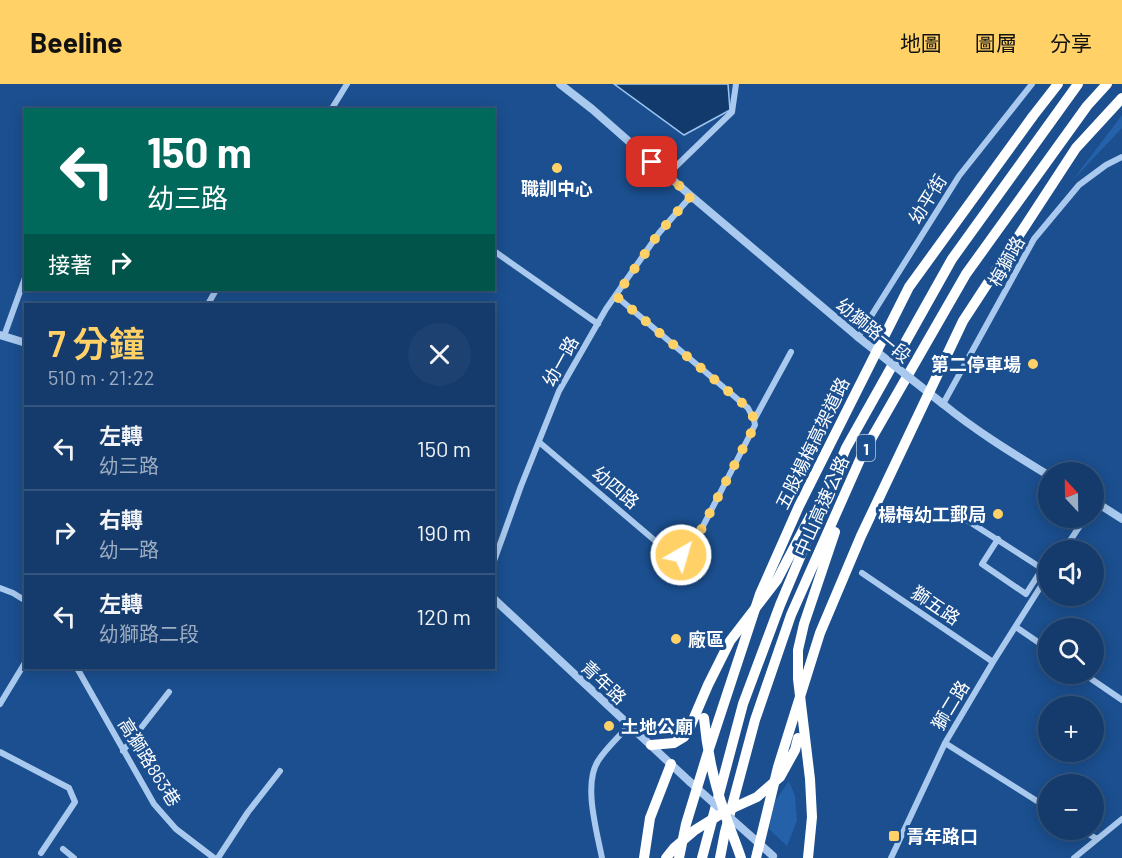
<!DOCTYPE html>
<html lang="zh-TW">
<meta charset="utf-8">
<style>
body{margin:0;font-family:Barlow,"Noto Sans TC",sans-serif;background:#1d4271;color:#f1f3f6;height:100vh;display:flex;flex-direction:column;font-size:22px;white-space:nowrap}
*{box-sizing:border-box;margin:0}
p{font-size:20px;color:#9dadc1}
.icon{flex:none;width:33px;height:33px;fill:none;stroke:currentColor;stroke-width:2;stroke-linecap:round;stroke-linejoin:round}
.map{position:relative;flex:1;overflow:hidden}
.drawer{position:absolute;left:24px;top:219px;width:471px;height:366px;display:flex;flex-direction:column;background:#143b6b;border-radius:0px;box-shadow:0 3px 15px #0003,0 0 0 2px #33557e}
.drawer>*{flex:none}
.top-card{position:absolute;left:24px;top:24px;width:471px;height:183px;border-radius:0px;box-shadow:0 3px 15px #0003,0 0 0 2px #33557e;background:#00695c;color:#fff;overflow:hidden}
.needle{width:39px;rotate:338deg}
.tools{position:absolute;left:1038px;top:378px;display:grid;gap:12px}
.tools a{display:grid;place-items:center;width:66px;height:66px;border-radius:50%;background:#143b6b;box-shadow:0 3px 15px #0003,0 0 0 2px #33557e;font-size:30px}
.pin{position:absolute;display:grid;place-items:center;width:51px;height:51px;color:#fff;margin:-26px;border-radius:12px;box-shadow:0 3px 9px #0006}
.me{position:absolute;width:66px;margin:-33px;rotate:38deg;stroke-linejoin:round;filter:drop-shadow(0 0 4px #0008)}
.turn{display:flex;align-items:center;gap:21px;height:126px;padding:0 24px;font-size:27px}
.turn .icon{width:78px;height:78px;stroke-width:2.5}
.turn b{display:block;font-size:42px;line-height:51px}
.then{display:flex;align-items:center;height:57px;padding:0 24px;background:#0003;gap:12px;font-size:22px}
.round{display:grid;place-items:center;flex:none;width:63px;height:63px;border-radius:32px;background:#1d4271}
.overview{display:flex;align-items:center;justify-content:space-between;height:102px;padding:0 24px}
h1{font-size:36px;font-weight:600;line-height:45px;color:#ffd166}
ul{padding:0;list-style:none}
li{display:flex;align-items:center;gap:18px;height:84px;padding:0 24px;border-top:2px solid #33557e}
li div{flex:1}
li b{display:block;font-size:22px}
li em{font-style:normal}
header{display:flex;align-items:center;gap:36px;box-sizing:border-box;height:84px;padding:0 30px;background:#ffd166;color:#111}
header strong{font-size:28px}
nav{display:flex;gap:33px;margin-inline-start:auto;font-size:21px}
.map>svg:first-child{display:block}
</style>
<header>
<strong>Beeline</strong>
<nav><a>地圖</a><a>圖層</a><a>分享</a></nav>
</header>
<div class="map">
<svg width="1122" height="774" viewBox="0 0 1122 774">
<rect width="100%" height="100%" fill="#1b4f8f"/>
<path fill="#2461a8" d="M1122,31V44L1072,97Z
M789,697L795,712L797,737L787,762L769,745L773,720Z"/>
<path fill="#123a6d" stroke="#9cc4f0" stroke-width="1.5" d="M614,0H728L730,26L684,51Z"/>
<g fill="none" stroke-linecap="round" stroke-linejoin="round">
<path stroke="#a9c9ee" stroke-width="6" d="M331,26L347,0
M667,91L732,28L736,0
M494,167L598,240
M616,212L748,324L754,336
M208,220L216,206
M4,252L26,191
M858,253L959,92L1032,0
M943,320L1034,155L1079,101L1106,81L1122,73
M539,358L673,472L681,471L694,459L701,446L755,341L754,336L791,268
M965,435L1046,487
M998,455L982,480L1026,510L1042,485
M1064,466L1085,434
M494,477L521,402L559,307L606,225L659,149L691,112
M862,489L993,578
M0,504L13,509L26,517
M1016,543L1048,565
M77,584L154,720L176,745L214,774
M1084,590L1122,616
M0,620L26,577
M945,659L1048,724
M123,667L169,608
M0,668L69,704L75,718L41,769
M1082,746L1097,755
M63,765L74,774
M218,774L248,728L280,687
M602,774C597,748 583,700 598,677C606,664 619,653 629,641
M891,774L945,659L993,578L1048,491
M1074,774L1122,735"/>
<path stroke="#a9c9ee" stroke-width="8" d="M560,0L592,25L691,112L858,253
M0,251L26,259
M943,320C976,347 1012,369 1048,391
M1094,417L1122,435
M494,515L690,698"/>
<path stroke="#fff" stroke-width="10" d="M651,661L674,659L684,653L690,643L708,601L730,557L777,496L811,431
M644,774L650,734L671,680
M702,774L743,620L780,521L846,364L952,175L1078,0
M720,774L725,748L755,636L791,531L862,371L966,190L1087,22L1107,0
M808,774L812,733L810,695L798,595V566L804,540L835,448"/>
<path stroke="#a9c9ee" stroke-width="8" d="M858,253L943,320
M690,698L773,772"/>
<path stroke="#fff" stroke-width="10" d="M704,634C707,667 714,699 725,730C730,745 736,759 741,774
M666,774L674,764L695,746L724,728L757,713L780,693L795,666L798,654
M679,774L686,740L708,668L760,510L799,422L909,203L1033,32L1058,0
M756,774L778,683L820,549L861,452L963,237L1076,64L1122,14"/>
</g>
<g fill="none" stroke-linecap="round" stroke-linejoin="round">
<path stroke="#ffd166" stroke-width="10" stroke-dasharray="0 18" d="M652,78L691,112L659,149L616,212L748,324L752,329L755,341L701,446L694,459L681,471"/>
</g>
<g fill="#ffd166" stroke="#1b4f8f" stroke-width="2">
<circle cx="557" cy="84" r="6"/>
<circle cx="1033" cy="280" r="6"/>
<circle cx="998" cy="430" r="6"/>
<circle cx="676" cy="555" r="6"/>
<circle cx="609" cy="642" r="6"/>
<rect x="888" y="746" width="12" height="12" rx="3"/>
</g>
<g text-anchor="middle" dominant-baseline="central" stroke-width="6" stroke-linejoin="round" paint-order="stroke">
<rect fill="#1b4f8f" stroke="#bbcadd" stroke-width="1.5" x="857" y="351" width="18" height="26" rx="4.5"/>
<g font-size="16" font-weight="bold" fill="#fff">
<text x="866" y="364">1</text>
</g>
<g font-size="18" font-weight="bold" fill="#fff" stroke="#1b4f8f" text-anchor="start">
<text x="557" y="104" text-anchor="middle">職訓中心</text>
<text x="1021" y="280" text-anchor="end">第二停車場</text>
<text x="986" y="430" text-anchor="end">楊梅幼工郵局</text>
<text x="688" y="555">廠區</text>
<text x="621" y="642">土地公廟</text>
<text x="906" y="752">青年路口</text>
</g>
<g font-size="18" fill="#fff" stroke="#1b4f8f">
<text transform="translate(927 115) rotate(-58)">幼平街</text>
<text transform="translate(1006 177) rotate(-61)">梅獅路</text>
<text transform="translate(874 246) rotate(39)">幼獅路一段</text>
<text transform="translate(560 277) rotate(-61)">幼一路</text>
<text transform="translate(812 359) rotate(-64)">五股楊梅高架道路</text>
<text transform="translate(616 403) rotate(40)">幼四路</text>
<text transform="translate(821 422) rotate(-66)">中山高速公路</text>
<text transform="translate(936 521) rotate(34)">獅五路</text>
<text transform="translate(604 598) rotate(43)">青年路</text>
<text transform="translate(950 621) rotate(-59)">獅二路</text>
<text transform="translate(150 678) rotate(58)">高獅路863巷</text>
</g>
</g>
</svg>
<div class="tools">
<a><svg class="needle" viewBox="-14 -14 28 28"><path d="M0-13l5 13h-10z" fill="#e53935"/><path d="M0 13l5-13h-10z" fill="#9dadc1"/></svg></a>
<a><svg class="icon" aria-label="sound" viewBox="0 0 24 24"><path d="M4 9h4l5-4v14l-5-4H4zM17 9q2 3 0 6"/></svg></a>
<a><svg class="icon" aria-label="search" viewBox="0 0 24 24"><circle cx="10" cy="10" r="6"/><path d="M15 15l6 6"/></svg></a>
<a>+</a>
<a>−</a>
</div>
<div class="pin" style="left:652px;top:78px;background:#d93025"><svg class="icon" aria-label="arrive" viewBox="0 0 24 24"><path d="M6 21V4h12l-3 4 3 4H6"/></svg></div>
<svg class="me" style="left:681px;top:471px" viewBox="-20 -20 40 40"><circle r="17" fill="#ffd166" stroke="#fff" stroke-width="3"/><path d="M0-11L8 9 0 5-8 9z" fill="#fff"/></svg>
<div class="top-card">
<div class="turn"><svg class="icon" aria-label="left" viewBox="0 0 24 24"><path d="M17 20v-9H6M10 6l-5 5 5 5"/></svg><div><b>150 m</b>幼三路</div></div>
<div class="then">接著<svg class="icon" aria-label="right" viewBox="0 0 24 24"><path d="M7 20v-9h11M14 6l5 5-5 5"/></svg></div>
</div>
<section class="drawer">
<div class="overview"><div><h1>7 分鐘</h1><p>510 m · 21:22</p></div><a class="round"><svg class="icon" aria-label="close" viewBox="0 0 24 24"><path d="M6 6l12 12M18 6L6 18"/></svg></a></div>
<ul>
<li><svg class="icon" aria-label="left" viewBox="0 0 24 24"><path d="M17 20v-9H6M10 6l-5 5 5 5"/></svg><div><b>左轉</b><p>幼三路</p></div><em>150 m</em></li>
<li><svg class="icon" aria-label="right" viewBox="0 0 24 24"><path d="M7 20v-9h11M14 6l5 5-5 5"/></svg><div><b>右轉</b><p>幼一路</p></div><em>190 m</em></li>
<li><svg class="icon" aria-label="left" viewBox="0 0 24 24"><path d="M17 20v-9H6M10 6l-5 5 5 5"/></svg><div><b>左轉</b><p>幼獅路二段</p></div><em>120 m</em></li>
</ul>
</section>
</div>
